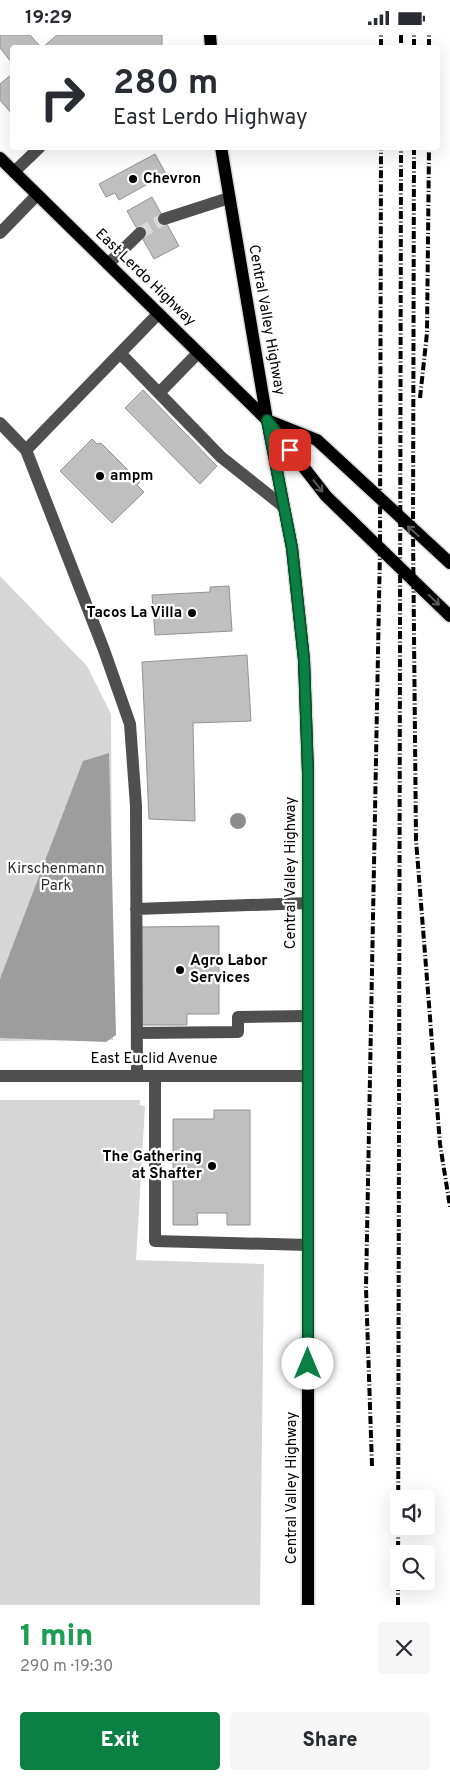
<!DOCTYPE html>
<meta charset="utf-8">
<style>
body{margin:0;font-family:Overpass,sans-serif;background:#f7f7f7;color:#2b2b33;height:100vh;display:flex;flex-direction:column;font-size:19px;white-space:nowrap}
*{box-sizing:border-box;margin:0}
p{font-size:16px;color:#7c7c81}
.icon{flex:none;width:28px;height:28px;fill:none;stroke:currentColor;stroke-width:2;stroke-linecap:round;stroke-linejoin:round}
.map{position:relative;height:1570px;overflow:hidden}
.sheet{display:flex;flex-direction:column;background:#fff;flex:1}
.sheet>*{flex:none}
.guide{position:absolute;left:10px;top:10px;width:430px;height:105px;border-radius:5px;box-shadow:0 5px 20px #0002;background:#fff;color:#2b2b33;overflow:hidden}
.controls{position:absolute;left:390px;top:1455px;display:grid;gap:10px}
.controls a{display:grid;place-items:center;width:45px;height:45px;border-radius:5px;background:#fff;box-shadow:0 5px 20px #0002;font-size:25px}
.pin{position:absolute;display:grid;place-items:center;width:42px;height:42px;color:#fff;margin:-21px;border-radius:10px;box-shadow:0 2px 8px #0006}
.me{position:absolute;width:55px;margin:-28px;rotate:0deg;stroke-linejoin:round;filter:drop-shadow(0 0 4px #0008)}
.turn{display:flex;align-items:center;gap:18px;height:105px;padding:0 20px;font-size:22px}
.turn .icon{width:65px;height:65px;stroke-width:2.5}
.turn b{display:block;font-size:35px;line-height:42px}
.round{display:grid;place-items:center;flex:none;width:52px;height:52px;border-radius:5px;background:#f7f7f7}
.overview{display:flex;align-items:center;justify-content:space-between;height:85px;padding:0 20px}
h1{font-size:30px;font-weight:800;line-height:38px;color:#1e9e55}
.primary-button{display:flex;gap:10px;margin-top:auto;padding:10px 20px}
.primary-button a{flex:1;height:58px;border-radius:5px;background:#0b8043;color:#fff;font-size:20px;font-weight:800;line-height:58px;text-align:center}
.primary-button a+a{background:#f7f7f7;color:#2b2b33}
.status{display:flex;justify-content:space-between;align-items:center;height:35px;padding:0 25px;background:#fff;direction:ltr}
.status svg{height:14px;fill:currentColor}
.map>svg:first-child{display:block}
</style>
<div class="status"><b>19:29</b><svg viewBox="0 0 49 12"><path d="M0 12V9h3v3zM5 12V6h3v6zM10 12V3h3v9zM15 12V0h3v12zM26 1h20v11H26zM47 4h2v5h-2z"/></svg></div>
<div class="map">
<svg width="450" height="1570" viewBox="0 0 450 1570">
<rect width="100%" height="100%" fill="#fff"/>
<path fill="#d6d6d6" d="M0,541L87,631L111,679L113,1005L0,1006Z
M0,1065H140V1070L145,1071L136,1225L264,1229L260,1570H0Z"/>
<path fill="#9d9d9d" d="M109,718L116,1000L106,1007L0,1003V944L83,726Z"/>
<path fill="#bfbfbf" stroke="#939393" d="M0,0H30L40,11L12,12V28L0,13Z
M57,0H162V12H43Z
M12,39V79L0,65V49Z
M155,119L166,139L119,165L115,158L106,162L99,149Z
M152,162L179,211L154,224L127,176Z
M143,355L217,431L200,449L125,373Z
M92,404L97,409L101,408L140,447L137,450L144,457L112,488L60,436Z
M229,551L232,596L155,600L152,560L210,557V552Z
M247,620L251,686L193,688L195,786L149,784L142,627Z
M219,891V979H187V990H141L140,892Z
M214,1075H250V1190H227V1178H197L198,1190H173V1084H214Z"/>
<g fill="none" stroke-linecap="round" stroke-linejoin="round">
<path stroke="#d9d9d9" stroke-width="12" stroke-dasharray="12 6" stroke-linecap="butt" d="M140,198L164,184"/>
<defs>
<path id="major" d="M210,0L211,12
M221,112L267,385L292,513L304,625L308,738V1570
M0,123L267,385L326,461L450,581
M267,385L317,405L450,528"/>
</defs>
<use href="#major" stroke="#dbdbdb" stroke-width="15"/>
<path stroke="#4f4f4f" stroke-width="12" d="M14,137L40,112
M164,184L229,163
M0,198L37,160
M108,229L140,198
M120,318L221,422L284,472
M159,358L198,318
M0,388L26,415L104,615L130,689L136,771L137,1041
M26,415L158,279
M136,874L308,868
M137,998L238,997V982L307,981
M0,1041H307
M155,1041V1206L308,1210"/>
<use href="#major" stroke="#000" stroke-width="12"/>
<path stroke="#000" stroke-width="4" stroke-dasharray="8 2.5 1 2.5" stroke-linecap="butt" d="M401,0V12
M381,12V0
M414,12V0
M429,12V0
M414,112L413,496L416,805L440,1109L450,1172
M420,363L427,298L429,112
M372,1431L366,1253L380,513L381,112
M398,1570L401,112"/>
</g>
<circle fill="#8c8c8c" cx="238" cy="786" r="8"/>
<defs><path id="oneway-shaft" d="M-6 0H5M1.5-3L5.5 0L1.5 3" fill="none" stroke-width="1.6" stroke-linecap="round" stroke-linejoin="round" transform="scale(1.25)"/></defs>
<g stroke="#595959">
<use href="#oneway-shaft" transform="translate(318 451) rotate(52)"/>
<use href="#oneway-shaft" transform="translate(413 496) rotate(-138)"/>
<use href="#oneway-shaft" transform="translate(434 565) rotate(44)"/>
</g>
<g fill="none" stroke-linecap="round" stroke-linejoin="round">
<defs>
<path id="route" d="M290,415L267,385L292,513L304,625L308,738V1329"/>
</defs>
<use href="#route" stroke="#07532c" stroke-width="12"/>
<use href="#route" stroke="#0b8043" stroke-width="9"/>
</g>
<g fill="#000" stroke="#fff" stroke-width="2">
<circle cx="133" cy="144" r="5"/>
<circle cx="100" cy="441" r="5"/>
<circle cx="192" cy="578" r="5"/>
<circle cx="180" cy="935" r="5"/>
<circle cx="212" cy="1131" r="5"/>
</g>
<g text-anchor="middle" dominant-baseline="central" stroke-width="4.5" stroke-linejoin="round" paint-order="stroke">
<g font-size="15" font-weight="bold" fill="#000" stroke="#fff" text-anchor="start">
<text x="143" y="144">Chevron</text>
<text x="110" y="441">ampm</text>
<text x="182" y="578" text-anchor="end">Tacos La Villa</text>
<text x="190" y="926">Agro Labor<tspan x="190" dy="17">Services</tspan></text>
<text x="202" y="1122" text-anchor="end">The Gathering<tspan x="202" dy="17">at Shafter</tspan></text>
</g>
<g font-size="15" fill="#000" stroke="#fff">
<text transform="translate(145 243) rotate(44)">East Lerdo Highway</text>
<text transform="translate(266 285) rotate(80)">Central Valley Highway</text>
<text transform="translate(291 838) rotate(-90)">Central Valley Highway</text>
<text x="154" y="1024">East Euclid Avenue</text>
<text transform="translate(292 1453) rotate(-90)">Central Valley Highway</text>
</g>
<g font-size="15" fill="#2d2d2d" stroke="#fff">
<text x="56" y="834">Kirschenmann<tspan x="56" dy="17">Park</tspan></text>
</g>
</g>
</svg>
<div class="controls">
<a><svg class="icon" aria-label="sound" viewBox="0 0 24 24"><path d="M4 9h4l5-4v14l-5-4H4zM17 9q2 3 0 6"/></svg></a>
<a><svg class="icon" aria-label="search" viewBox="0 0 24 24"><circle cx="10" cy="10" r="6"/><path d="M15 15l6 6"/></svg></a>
</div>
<div class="pin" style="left:290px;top:415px;background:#d93025"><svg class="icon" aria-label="arrive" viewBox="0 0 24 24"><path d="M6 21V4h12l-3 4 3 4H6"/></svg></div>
<svg class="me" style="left:308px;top:1329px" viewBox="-20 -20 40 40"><circle r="19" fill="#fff"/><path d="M0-13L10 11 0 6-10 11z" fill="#0b8043"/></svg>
<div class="guide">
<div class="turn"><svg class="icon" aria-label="right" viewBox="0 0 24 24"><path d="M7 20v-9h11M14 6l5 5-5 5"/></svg><div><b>280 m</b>East Lerdo Highway</div></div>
</div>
</div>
<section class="sheet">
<div class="overview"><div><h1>1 min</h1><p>290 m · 19:30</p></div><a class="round"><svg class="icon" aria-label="close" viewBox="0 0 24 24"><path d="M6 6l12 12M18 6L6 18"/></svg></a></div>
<div class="primary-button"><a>Exit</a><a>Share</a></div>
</section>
